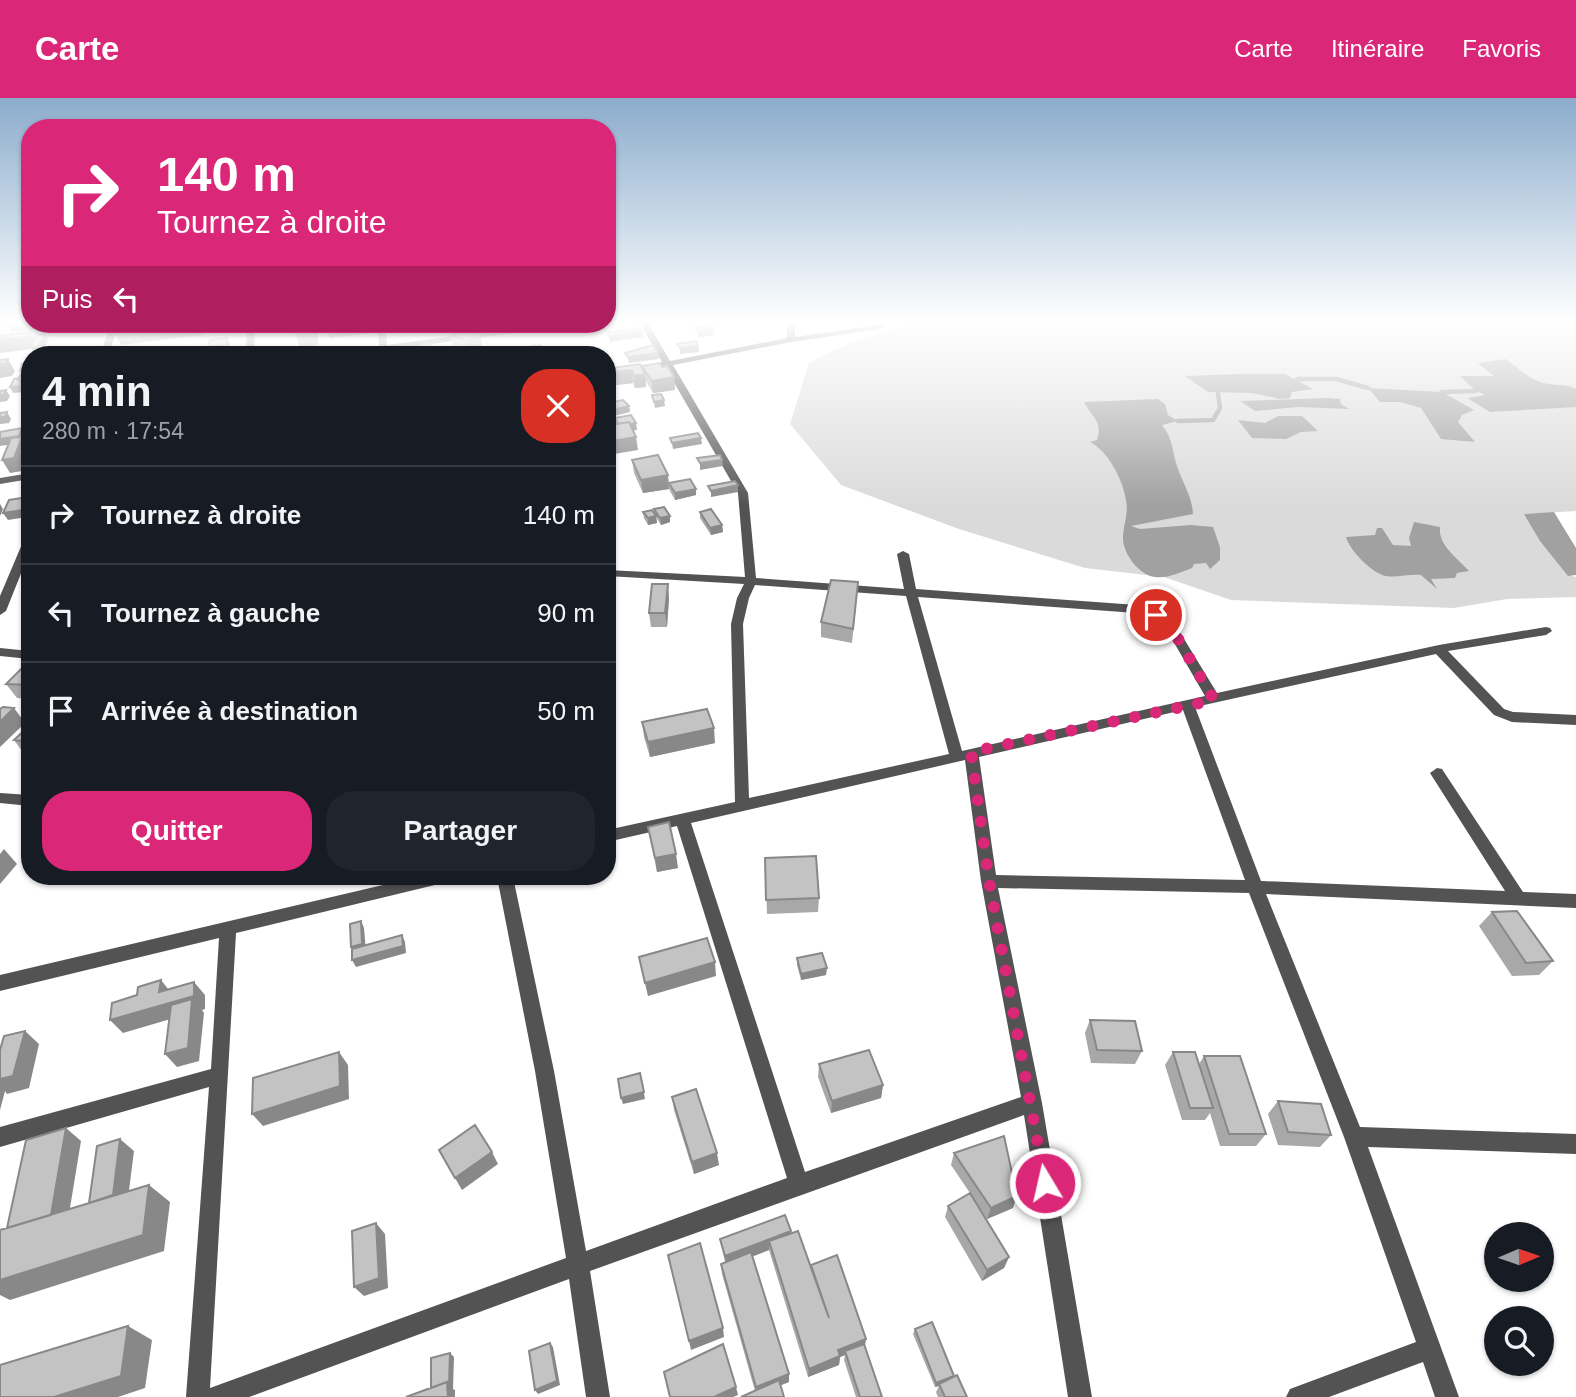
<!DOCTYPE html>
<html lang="fr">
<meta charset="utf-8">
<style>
body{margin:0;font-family:Helvetica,sans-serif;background:#20242c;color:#f1f3f6;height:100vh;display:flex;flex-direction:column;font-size:26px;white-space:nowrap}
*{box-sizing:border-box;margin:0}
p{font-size:23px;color:#9ea1a6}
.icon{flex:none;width:38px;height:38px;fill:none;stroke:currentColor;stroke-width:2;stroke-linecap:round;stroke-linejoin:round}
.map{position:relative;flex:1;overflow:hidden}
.panel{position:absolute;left:21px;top:248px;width:595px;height:539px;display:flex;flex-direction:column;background:#171b24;border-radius:28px;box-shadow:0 2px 5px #0004}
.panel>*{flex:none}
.hud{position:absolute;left:21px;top:21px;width:595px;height:214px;border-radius:28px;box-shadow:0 2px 5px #0004;background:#db2777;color:#fff;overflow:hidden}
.needle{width:46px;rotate:88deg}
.buttons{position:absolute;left:1484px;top:1124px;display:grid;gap:14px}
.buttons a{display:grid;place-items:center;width:70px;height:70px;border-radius:50%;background:#171b24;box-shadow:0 2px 5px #0004;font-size:35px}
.pin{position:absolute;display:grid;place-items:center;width:60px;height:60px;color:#fff;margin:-30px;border:4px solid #fff;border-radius:50%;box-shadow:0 2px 7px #0007}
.me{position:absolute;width:77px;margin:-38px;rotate:351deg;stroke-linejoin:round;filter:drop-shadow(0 0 5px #0008)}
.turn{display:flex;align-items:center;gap:24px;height:147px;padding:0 21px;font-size:32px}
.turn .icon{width:91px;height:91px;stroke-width:2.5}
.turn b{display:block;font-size:49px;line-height:60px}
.then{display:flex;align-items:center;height:66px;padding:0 21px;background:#0003;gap:14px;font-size:26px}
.round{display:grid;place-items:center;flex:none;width:74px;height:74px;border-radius:28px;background:#20242c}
.overview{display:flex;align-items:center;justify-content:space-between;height:119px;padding:0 21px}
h1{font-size:42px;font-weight:700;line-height:52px}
.button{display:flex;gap:14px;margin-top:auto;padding:14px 21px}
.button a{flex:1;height:80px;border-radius:28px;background:#db2777;color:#fff;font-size:28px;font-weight:700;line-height:80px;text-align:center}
.button a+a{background:#20242c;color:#f1f3f6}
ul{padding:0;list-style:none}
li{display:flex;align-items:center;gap:21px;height:98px;padding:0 21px;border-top:2px solid #363941}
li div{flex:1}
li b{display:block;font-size:26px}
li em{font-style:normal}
header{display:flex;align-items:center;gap:42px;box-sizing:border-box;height:98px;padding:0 35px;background:#db2777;color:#fff}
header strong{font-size:33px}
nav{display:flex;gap:38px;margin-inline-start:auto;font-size:24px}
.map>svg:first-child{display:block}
</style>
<header>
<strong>Carte</strong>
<nav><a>Carte</a><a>Itinéraire</a><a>Favoris</a></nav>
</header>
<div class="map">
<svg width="1576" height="1299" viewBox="0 0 1576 1299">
<rect width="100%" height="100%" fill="#fff"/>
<path fill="#dadada" d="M925,225H1576V413L1524,416L1568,477L1576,479V499L1507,501L1454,510L1231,502L1164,479L1085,470L959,431L841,387L790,326L809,265C849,243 879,233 925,225Z"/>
<path fill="#a1a1a1" d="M1506,261C1518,270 1528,280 1543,285C1554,288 1567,285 1576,291V309L1490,314L1467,300L1485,297L1476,293L1460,278H1494L1478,265Z
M1240,276H1285L1313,291L1292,294L1290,300L1280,301L1252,295L1208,294L1185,278Z
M1368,290L1442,294L1474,312L1462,317L1458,324L1475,344L1441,341L1421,310L1400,304H1380Z
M1328,300L1340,301L1341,306L1349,311L1298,309L1255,313L1240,303Z
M1158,301L1165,306L1168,317L1178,323L1162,327C1173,340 1172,353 1177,368C1183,386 1192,398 1193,416L1131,428L1140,431L1191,427L1213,429L1220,449V462L1210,471L1206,465L1194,466L1192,470C1181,474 1167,481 1155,479C1139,477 1123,456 1123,440C1123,427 1129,415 1126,402C1123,382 1108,353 1090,344L1097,342C1103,323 1092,320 1084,304Z
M1278,318H1302L1318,333L1301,334L1286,341L1252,340L1238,322L1265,325Z
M1554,414L1576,450V477L1568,478L1540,443L1524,416Z
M1414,424L1440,429C1438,448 1458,460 1469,473L1457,475L1455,480L1431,481L1437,491L1421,477C1409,476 1396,480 1386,478C1373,476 1349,452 1346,439L1375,437L1377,430H1382L1393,447L1411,448L1409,440Z"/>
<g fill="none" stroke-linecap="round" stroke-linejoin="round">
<path stroke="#a1a1a1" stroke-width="4.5" d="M1297,281H1336L1368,290
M1442,294L1476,293
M1178,323L1213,322L1220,310L1218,295"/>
<path fill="#535353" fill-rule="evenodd" d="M640,225H648L670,263L787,240V225H795V239L890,225L880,231L791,244L673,267L748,395L756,480L904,491L897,456L903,453L909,456L916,491L1137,507L1160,514L1178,531L1217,595L1439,547L1546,529L1550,530L1552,533L1546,537L1448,553L1504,611L1513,614L1576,617V627L1512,624L1494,617L1436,556L1195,609L1261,783L1505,793L1430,675L1437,670L1442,671L1523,794L1576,796V810L1266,796L1360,1029L1576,1036V1056L1368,1049L1459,1299H1435L1423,1264L1329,1299H1286L1290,1291L1416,1244L1344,1039L1249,795L998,790L1042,1005L1092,1299H1068L1024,1017L590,1173L610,1299H586L569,1181L249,1299H186L209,989L0,1049V1029L211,971L219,840L0,893V877L417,779H451L449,783L443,785L236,835L210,1290L566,1160L535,973L497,779H513L554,973L586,1153L787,1080L677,728L607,744V732L735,704L731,526L737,500L744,486L607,478V472L745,479L738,395L665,269L660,270L656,267L662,264ZM755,487L906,498L949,656L749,700L743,526L749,500ZM918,499L1136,515L1152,520L1169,536L1205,598L962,653ZM1183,612L1245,782L996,777L979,659ZM965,662L981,783L1021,999L805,1074L691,725Z
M111,226H119L108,257H100Z
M247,226H255L254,257H246Z
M377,226H385L387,247L546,226H566L562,228L388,252V257H380Z
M30,375V381L0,386V380Z
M30,436V453L6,513L0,517V498L25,439Z
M0,550L30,553V561L0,558Z
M0,695L30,697V708L0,705Z"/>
</g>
<path fill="#a8a8a8" d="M451,237H480L482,249L470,255L453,249Z
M642,268L662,269L674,279L675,292L653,295L646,283V289L635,290L633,285L616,287L612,270L643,272Z
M607,305L629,308L630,314L613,318L607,312Z
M632,362L668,377L669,391L643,395L634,375Z
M669,385L696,391V397L675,402L669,391Z
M654,411L670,418V424L661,427L656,419L657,425L648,427L644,420L643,414L655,417Z
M700,414L722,427L723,434L711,437L700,420Z
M857,498L852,545L821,539V524Z
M669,500L667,529H651L649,515Z
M30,563V601L17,600L6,586Z
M642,624L715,645L650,659L644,639Z
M30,627V657H25L14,642Z
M648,729L678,770L657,774Z
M765,760L819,800L818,814L767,816Z
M1492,814L1553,863L1539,877L1512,878L1479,828Z
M797,860L826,877L801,882L797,867Z
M1090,922L1142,953L1135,966L1091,965L1085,935Z
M1173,954L1199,966L1204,958L1266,1036L1256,1048H1220L1210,1015L1205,1022H1182L1165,967Z
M819,966L883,987L881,1000L831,1015L818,979Z
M672,999L719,1067L694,1076L674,1012Z
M1278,1003L1331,1037L1320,1049L1278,1047L1268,1016Z
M954,1055L1013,1110L987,1121L972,1098L1009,1159L1004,1170L982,1183L945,1119L948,1108L970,1095L951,1067Z
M791,1135L811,1170V1167L866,1241L865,1249L882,1299H856L844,1262L845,1257L840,1259L839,1267L808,1279L769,1152L753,1158L789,1284L755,1293L722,1176L721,1166L725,1164L720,1141Z
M915,1231L954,1278L953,1279L967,1299H938L936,1294L939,1288L935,1289L913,1236Z"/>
<path fill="#888" d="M6,225H30V226H48L47,230L11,234Z
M194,226H199L203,233V237L121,247L115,235Z
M315,226L318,236V247L300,250L296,238Z
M349,226H373L374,235L330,240L326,229Z
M578,226H587L588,230L579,231Z
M714,231V237L698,239V233Z
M642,233L643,239L610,244L609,238Z
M31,234L37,246L45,236L48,242L43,254L34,255L32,251L0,255V242Z
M480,237L482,249L470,255L467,243Z
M227,240L230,246L228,253L211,255L208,249Z
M698,248L699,254L680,256V250Z
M544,252L545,257H536V254Z
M433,254L434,257H422L421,256Z
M658,255L659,261L629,265L628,259Z
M8,261L15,273L12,278L0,280V266Z
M30,271V278L23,279L20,273Z
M632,272L633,285L616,287L614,274Z
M645,276L646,289L635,290L634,278Z
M674,279L675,292L653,295L652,283Z
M30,280V293L26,294L24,291L23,294L13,295L10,289L18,281Z
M6,292L10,298L7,303L0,304V297Z
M664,302L665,308L655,310L654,304Z
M629,308L630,314L613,318L612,312Z
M7,314L11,321L9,325L0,326V319Z
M636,325L637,332L621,334L620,328Z
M22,330L26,337L24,342L30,352L22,373L10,375L2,362L20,345L0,348V341Z
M636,339L638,352L608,357L607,344Z
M701,340L702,346L673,351L672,345Z
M722,362L723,368L700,372V365Z
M668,377L669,391L643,395L641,382Z
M738,387V394L711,399V393Z
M30,388V395L26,396L22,389Z
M696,391V397L675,402V395Z
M28,399L30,402V412L27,419L8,422L3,415Z
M0,406L3,411L0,418Z
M656,418L657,425L648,427V420Z
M670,418V424L661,427L660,420Z
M722,427L723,434L711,437L710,430Z
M668,486L669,500L667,529L665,515Z
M14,610L25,625L0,649V624Z
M714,630L715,645L650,659L648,644Z
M4,751L17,766L0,786V756Z
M676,756L678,770L657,774L655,760Z
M361,823L364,830L366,853L355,856L351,849Z
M402,837L405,844L406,855L356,869L352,862Z
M715,864L716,878L648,898L645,885Z
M827,870L826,877L801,882V876Z
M161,882L172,896L194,884L205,897V911L202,912L204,915L199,963L177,969L165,956L191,915L123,935L110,922L159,894Z
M25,933L39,946L29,990L7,996L5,993L0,1012V981Z
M339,954L348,967L349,1001L263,1028L252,1016Z
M640,975L645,1001L623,1006L621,1000Z
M883,987L881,1000L831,1015L832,1003Z
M66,1030L81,1043L67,1128L7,1130Z
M120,1041L134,1053L127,1108L104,1116Z
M492,1054L498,1066L462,1092L455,1080Z
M717,1055L719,1067L694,1076L692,1064Z
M149,1087L170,1104L164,1153L10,1202L0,1197V1182Z
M1017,1098L1013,1110L987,1121L991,1110Z
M376,1125L385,1136L388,1190L364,1198L354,1189Z
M791,1133V1144L769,1143V1152L726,1169L725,1158Z
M1009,1159L1004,1170L982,1183L987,1172Z
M128,1228L152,1242L145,1290L118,1299H54Z
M723,1230L724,1239L691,1252L689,1243Z
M866,1241L864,1250L845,1253V1257L840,1259L839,1267L808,1279L809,1271L838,1252Z
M550,1245L553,1249L560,1287L538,1296L535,1292Z
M450,1255L454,1259L453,1291L455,1292V1299H448L447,1287Z
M789,1276V1284L757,1297L756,1289Z
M954,1278L952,1282L939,1286V1288L935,1289L936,1285Z
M736,1289L738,1297L733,1299H714Z"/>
<path fill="#c3c3c3" stroke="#888" stroke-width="2" d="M163,226H194L115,235L117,231Z
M297,226H314V236L296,238Z
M326,226H349L326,229Z
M711,227L714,231L698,233L694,230Z
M640,230L642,233L609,238L608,234Z
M463,232L480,237L467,243L451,237Z
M31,234L28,239L0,242V238Z
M45,236L39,248L31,249L36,237Z
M227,240L226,247L208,249L210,242Z
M696,243L698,248L680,250L677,246Z
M430,245L433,254L421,256L419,247Z
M541,247L544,252L536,254L532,248Z
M653,247L658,255L628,259L625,255Z
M184,255L183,257H163Z
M8,261L5,266H0V262Z
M30,265V271L20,273L22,266Z
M660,265L662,269L667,268L674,279L652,283L642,268Z
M640,266L645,276L634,278L632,272L614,274L612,270Z
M30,275V280L18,281L21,276Z
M19,280L18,281L21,285L19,288L10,289L14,281Z
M6,292L3,297H0V293Z
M661,296L664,302L654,304L652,297Z
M623,302L629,308L612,312L607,306V305Z
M7,314L5,319H0V315Z
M631,317L636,325L630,326L629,324L618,326L615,320Z
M629,324L636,339L607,344V327Z
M22,330L19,338L0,341V334Z
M698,335L701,340L672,345L670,340Z
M22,339L14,360L2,362L11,340Z
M658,357L668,377L641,382L632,362Z
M720,357L722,362L700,365L697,360Z
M30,380V388L22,389L24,381Z
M690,381L696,391L675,395L669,385Z
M735,383L738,387L711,393L708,388Z
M28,399L23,412L3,415L9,402Z
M664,409L670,418L660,420L654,411Z
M711,411L722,427L710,430L700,414Z
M652,412L656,418L648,420L643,414Z
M831,482L858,484L853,531L821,524Z
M652,486H668L665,515H649Z
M29,563L30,587L6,586Z
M3,609L14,610L0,624V611Z
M707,611L714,630L648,644L642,624Z
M30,627V644L14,642Z
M669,724L676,756L655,760L648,729Z
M816,758L819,800L766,802L765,760Z
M1517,813L1553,863L1526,865L1492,814Z
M361,823L362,846L351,849L350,826Z
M402,837L403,848L352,862V851Z
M707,840L715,864L645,885L639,859Z
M822,855L827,870L801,876L797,860Z
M161,882L159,894L194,884V898L110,922L112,905L137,897L138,889Z
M192,901L188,950L165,956L171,907Z
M1090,922L1135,923L1142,953L1097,952Z
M25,933L13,978L0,981V952L4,938Z
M869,952L883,987L832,1003L819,966Z
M339,954L340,988L252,1016L253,980Z
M1173,954H1195L1213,1010H1190Z
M1204,958H1240L1266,1036H1229Z
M640,975L644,994L621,1000L618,981Z
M696,991L717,1055L692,1064L672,999Z
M1278,1003L1321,1006L1331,1037L1288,1034Z
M475,1027L492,1054L455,1080L439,1052Z
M66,1030L51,1117L7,1130L26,1042Z
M1004,1038L1017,1098L991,1110L954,1055Z
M120,1041L113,1097L89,1105L97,1048Z
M149,1087L143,1137L0,1182V1132Z
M970,1095L1009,1159L987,1172L948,1108Z
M785,1117L791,1133L725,1158L720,1141Z
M376,1125L379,1180L354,1189L352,1133Z
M798,1133L829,1220L811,1167L837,1157L866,1241L838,1252L840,1258L809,1271L769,1143Z
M700,1145L723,1230L689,1243L668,1157Z
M751,1154L789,1276L756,1289L721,1166Z
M932,1224L954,1278L936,1285L915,1231Z
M128,1228L121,1278L54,1299H0V1267Z
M550,1245L557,1283L535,1292L529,1253Z
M723,1246L736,1289L714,1299H670L664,1274Z
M864,1246L882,1299H860L845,1253Z
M450,1255L449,1286L447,1284L431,1290V1260Z
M957,1277L967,1299H945L939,1286Z
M779,1282L784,1299H741Z
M447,1284L448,1299H406Z"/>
<linearGradient id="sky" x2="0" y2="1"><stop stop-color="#8baccc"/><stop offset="0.55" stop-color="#fff"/><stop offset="1" stop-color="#fff" stop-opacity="0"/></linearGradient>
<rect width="1576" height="407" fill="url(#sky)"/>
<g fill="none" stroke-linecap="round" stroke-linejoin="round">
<path stroke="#db2777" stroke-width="12" stroke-dasharray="0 21.6" d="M1045,1085L989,783L971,654L1214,602L1174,534L1156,517"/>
</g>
</svg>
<div class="buttons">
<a><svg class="needle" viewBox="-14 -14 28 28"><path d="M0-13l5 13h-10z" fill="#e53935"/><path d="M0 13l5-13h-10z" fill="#9ea1a6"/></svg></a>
<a><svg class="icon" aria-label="search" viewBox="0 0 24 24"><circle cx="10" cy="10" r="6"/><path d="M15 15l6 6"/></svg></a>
</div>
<div class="pin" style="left:1156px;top:517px;background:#d93025"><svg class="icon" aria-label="arrive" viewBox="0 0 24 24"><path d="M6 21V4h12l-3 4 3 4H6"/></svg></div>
<svg class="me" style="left:1045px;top:1085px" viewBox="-20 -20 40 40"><circle r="17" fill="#db2777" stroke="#fff" stroke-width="3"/><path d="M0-11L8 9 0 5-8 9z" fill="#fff"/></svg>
<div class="hud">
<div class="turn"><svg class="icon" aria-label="right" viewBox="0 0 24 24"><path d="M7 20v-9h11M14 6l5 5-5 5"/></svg><div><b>140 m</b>Tournez à droite</div></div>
<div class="then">Puis<svg class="icon" aria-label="left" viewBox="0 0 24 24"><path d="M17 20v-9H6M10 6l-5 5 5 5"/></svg></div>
</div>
<section class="panel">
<div class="overview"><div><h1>4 min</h1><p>280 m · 17:54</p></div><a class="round" style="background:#d93025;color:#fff"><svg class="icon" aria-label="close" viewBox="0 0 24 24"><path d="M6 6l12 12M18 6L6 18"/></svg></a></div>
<ul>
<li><svg class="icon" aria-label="right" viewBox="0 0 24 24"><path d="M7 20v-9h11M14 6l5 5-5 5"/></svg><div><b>Tournez à droite</b></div><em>140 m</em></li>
<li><svg class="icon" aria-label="left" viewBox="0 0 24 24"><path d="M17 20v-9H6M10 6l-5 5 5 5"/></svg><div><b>Tournez à gauche</b></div><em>90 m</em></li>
<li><svg class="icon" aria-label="arrive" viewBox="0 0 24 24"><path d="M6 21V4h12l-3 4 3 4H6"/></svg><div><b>Arrivée à destination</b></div><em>50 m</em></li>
</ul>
<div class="button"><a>Quitter</a><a>Partager</a></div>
</section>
</div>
